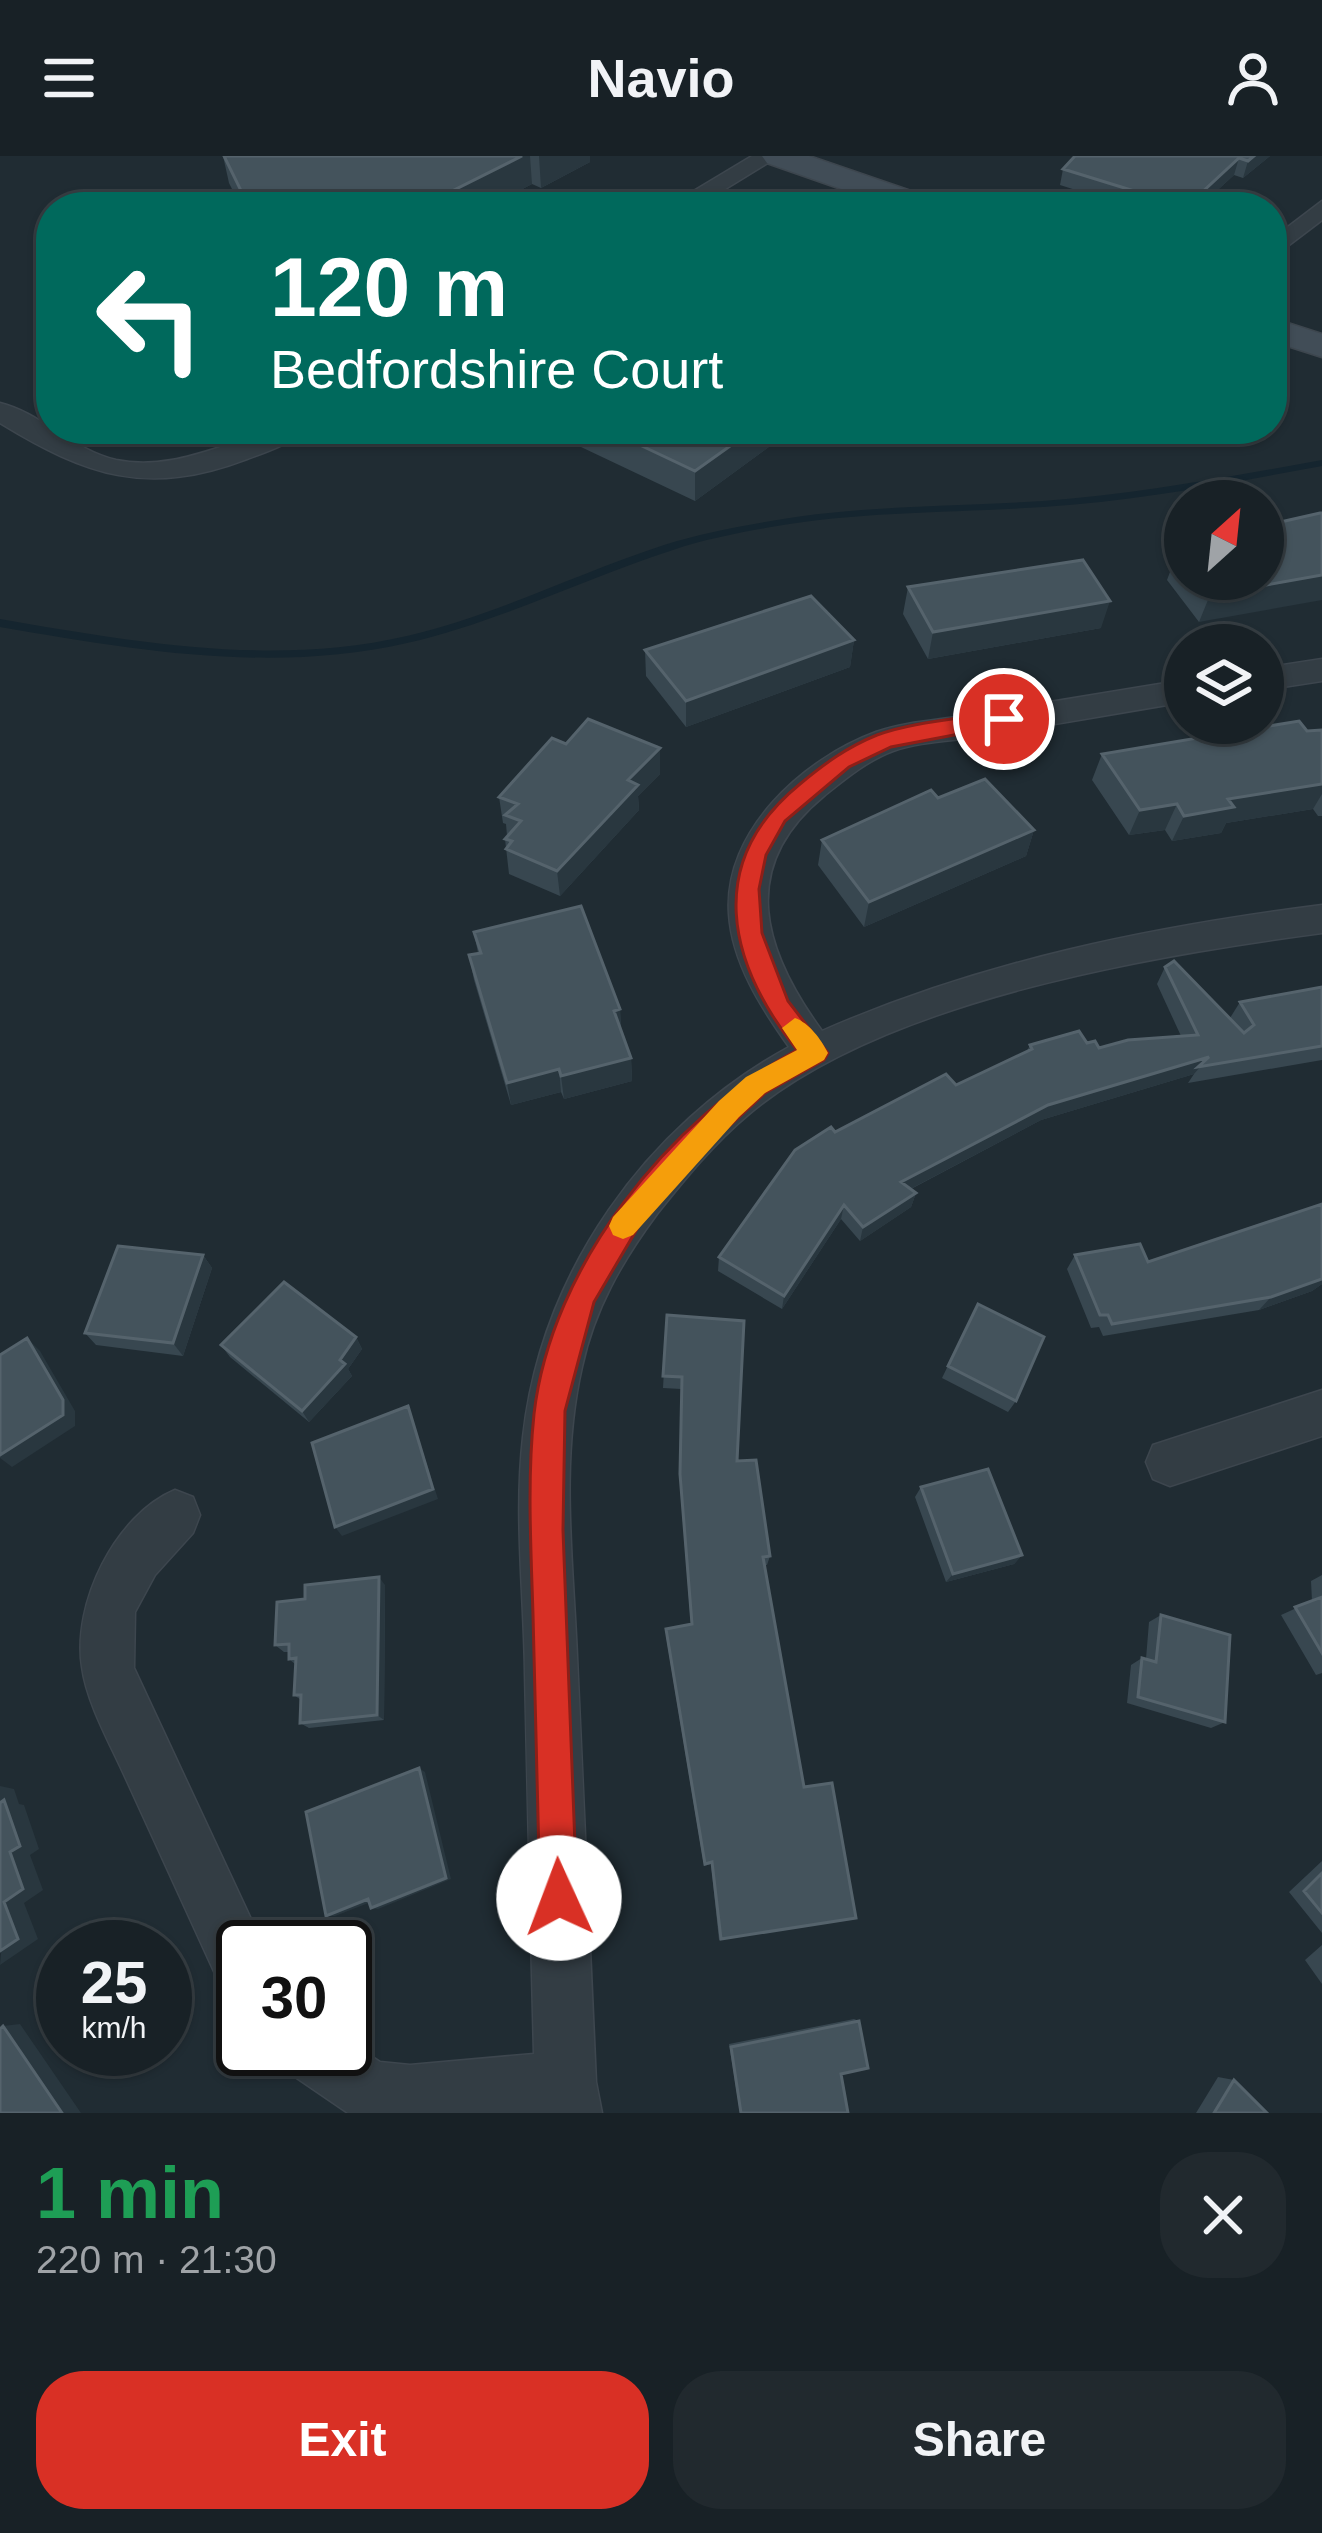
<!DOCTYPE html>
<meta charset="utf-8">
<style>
body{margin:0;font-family:Arial,sans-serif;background:#21292e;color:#f1f3f6;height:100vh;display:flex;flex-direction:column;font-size:45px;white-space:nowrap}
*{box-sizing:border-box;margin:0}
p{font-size:39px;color:#9fa3a7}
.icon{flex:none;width:66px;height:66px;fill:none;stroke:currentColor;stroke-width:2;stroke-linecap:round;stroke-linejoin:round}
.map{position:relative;height:1957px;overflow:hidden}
.sheet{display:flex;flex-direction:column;background:#182126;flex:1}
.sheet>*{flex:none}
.banner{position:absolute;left:36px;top:36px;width:1251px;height:252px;border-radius:48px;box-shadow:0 3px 9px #0004,0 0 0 3px #363e43;background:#00695c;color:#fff;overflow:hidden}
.needle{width:78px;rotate:27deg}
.tools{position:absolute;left:1164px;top:324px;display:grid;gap:24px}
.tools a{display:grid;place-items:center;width:120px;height:120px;border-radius:50%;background:#182126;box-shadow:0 3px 9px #0004,0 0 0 3px #363e43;font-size:60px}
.speed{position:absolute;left:36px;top:1764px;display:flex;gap:24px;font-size:60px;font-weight:700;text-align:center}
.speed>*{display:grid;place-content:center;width:156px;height:156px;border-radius:50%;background:#182126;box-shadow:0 3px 9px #0004,0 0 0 3px #363e43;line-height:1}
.speed small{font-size:30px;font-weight:400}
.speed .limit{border:6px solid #111;border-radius:18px;background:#fff;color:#111}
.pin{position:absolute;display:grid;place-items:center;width:102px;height:102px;color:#fff;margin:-51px;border:6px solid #fff;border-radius:50%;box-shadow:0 3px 12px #0007}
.me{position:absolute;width:132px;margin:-66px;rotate:358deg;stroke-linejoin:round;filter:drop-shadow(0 0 9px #0008)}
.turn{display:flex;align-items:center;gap:42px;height:252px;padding:0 36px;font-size:54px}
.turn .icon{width:156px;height:156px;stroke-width:2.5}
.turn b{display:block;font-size:84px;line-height:102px}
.round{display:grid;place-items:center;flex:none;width:126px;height:126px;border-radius:48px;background:#21292e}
.headline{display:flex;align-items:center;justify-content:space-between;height:204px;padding:0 36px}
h1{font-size:72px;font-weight:700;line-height:90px;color:#1e9e55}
.cta{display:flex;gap:24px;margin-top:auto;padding:24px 36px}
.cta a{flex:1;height:138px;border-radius:48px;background:#d93025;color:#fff;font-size:48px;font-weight:700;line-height:138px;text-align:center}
.cta a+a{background:#21292e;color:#f1f3f6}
header{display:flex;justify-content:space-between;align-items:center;height:156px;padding:0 36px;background:#182126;font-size:54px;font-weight:700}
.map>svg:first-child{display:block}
</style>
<header><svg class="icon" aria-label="menu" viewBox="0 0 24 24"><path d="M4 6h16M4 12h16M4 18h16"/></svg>Navio<svg class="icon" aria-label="person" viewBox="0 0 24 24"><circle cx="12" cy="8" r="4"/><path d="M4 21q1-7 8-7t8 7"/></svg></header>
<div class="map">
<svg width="1322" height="1957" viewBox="0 0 1322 1957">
<rect width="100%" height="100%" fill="#202c33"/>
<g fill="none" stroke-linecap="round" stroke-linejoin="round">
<path fill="#15252f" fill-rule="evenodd" d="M1322,304V310C1229,327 1137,345 1043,351C952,357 861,355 771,371C738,377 705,383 673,394C583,423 499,466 407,487C272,518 134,494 0,471V463C133,486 272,511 407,480C496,459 578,417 664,389C699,378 735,371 771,365C861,349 952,351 1043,345C1137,338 1229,321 1322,304Z"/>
<defs>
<path id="street" d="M752,0H779L696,51H667Z
M1322,45V64L1272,102V83Z
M0,247C41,257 73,294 116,304C185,318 239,273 305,273C291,288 266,296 247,303C147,341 87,320 0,267Z
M1322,503V525L1263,534V512Z
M1185,524V546C1118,557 1051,569 984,580C956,585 921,585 893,595C868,604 844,624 824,640C736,712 764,795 822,875C982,805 1150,771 1322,749V777C1149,800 885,844 749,958C714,987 685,1023 657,1058C622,1105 594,1154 582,1211C560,1307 573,1403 577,1500C584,1642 589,1784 596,1926L602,1957H348L285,1914L276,1893H345V1883L380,1906L410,1909L534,1898C531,1771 527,1644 525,1517C524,1438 514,1359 523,1281C541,1117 645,970 789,891C762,853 732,807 729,758C723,675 803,603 876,576C906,565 944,564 976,558C1045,547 1115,535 1185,524Z
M1322,1234V1280L1170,1330L1153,1323L1146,1306L1153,1289Z
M175,1334L193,1341L200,1359L193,1377L155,1419L135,1456L134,1512L264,1791H243V1841L222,1833C190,1763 158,1693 126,1623C111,1589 87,1548 82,1511C72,1448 115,1359 175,1334Z"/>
<path id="secondary" d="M762,0H809L937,44L942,51H893L767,7Z
M1272,162L1322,178V201L1272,185Z"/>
</defs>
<use href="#street" stroke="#3d464e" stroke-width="3"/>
<use href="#secondary" stroke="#3d464e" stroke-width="3"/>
<use href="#street" fill="#333d44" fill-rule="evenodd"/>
<use href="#secondary" fill="#414d57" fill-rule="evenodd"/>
</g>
<path fill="#384750" d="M223,0H590V6L541,32L532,28L488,51H241L229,27Z
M1075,0H1270L1243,22L1234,19L1199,51H1129L1060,29L1063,13Z
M543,273H788V277L695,345Z
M1185,395V423H1263L1199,466L1167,424L1177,397Z
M908,431L1101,472L928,503L903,458Z
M854,484L850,511L686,571L646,520L645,494Z
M1322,574V660H1318L1313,653L1226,667L1221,677L1172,685L1165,674L1129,679L1092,624L1102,598Z
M566,588L660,592V618L638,640L639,654L560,740L509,718L505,683L507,680L506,668L503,667L499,641Z
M938,642L1034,674L1026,700L864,771L818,709L822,684Z
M474,776L620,853L621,875L631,902L632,925L564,943L561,936L511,949L474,824L469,799L478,797Z
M1165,811L1230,862L1240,846L1322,831V904L1188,927L1194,918L1041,964L911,1033L916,1037L911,1051L860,1085L841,1063L782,1153L718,1115L719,1101L835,976L956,929L1027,895L1030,889L1087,887L1099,892L1181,880L1157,828Z
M1322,1048V1128L1312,1135L1259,1154L1103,1180L1099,1171L1091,1172L1067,1113L1075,1099L1148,1106Z
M203,1099L212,1112L183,1200L96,1189L85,1177Z
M978,1148L1016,1245L1008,1256L942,1222Z
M667,1159L737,1305L770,1400L767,1409H764L804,1631L856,1762L719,1784L711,1708L704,1710L666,1480V1473L691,1469L680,1328L681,1233L663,1232Z
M356,1181L362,1193L348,1213L352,1220L309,1266L230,1201L221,1189Z
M921,1331L1022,1399L1014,1408L946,1426L915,1341Z
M1322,1419V1517L1316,1519L1281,1459L1312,1445L1311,1425Z
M385,1429L384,1564L309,1572L300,1567L301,1544L294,1539L295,1508L289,1503V1496H284L275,1489L305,1443Z
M1161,1459L1225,1566L1211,1572L1127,1547L1131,1509L1142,1502L1146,1503L1149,1466Z
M1322,1705V1777L1289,1736Z
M1322,1789V1828L1305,1804Z
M854,1863L859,1865L841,1918L848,1957H740L729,1888Z
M1218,1921L1234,1924L1267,1957H1196Z"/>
<path fill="#29373f" d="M522,0H530L532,28L488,51H420Z
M539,0H590V6L541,32Z
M1254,0H1270L1243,22L1248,5Z
M1239,2L1234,19L1199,51H1186Z
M754,273H788V277L695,345V315Z
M1322,419V444L1199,466L1210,439Z
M1110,445L1101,472L928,503L933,476Z
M854,484L850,511L686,571V545Z
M660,592V618L638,640L639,654L560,740L557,715L628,624Z
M1322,628V638L1313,653L1226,667L1221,677L1172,685L1184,660L1228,643Z
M1177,648L1165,674L1129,679L1140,654Z
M1034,674L1026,700L864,771L869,746Z
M620,853L621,877L614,855Z
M1209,901L1194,918L1041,964L897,1040L901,1026L1048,949Z
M631,902L632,925L564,943L561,920Z
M559,913L561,936L511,949L507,927Z
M916,1037L911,1051L860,1085L863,1071Z
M844,1049L841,1063L782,1153L784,1140Z
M203,1099L212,1112L183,1200L173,1187Z
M1322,1120V1128L1312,1135L1259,1154L1271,1141Z
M356,1181L362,1193L348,1213L352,1220L309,1266L302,1255Z
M27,1182L40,1195L75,1255V1270L12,1311L0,1302V1299Z
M408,1250L438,1343L342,1380L335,1371Z
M1022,1399L1014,1408L946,1426L953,1418Z
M379,1421L385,1429L384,1564L377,1559Z
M419,1612L425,1616L451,1723L378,1753L371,1752Z
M0,1630L14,1633L19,1648L24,1649L39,1693L30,1699L43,1734L24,1747L38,1783L0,1809L10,1696L0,1647Z
M368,1743L376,1744L335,1760H326Z
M20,1868L81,1957H62L3,1870Z"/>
<path fill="#44535c" stroke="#55636c" stroke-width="3" d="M224,0H522L420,51H249Z
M1075,0H1254L1248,5L1239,2L1186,51L1063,13Z
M606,273H754L695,315Z
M1320,357H1322V419L1210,439L1198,423H1263V370Z
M1185,395V407L1177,397Z
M1083,404L1110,445L933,476L908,431Z
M811,440L854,484L686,545L645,494Z
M588,563L660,592L628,624L638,629L557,715L506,693L512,685L505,683L521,665L505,659L518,648L499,641L552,582L566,588Z
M1299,565L1307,575L1322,574V628L1228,643L1234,651L1184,660L1177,648L1140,654L1102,598Z
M985,623L1034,674L869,746L822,684L931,634L938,642Z
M581,750L620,853L614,855L631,902L561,920L559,913L507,927L469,799L481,797L474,776Z
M1174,805L1244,877L1254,869L1240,846L1322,831V890L1198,911L1209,901L1048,949L901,1026L916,1037L863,1071L844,1049L784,1140L719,1101L795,994L831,971L835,976L946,918L956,929L1032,893L1030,889L1079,875L1087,887L1095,885L1099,892L1128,884L1198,879L1165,811Z
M1322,1048V1123L1271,1141L1112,1168L1108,1159H1100L1075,1099L1140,1088L1148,1106Z
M118,1090L203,1099L173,1187L85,1177Z
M284,1126L356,1181L340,1204L345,1208L302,1255L221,1189Z
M978,1148L1044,1181L1016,1245L948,1210Z
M667,1159L744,1165L737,1305L756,1304L770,1400L763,1401L804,1631L832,1627L856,1762L721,1783L712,1706L705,1708L666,1473L692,1468L680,1318L682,1221L663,1220Z
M27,1182L63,1244V1259L0,1299V1199Z
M408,1250L433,1333L335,1371L312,1287Z
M988,1313L1022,1399L953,1418L921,1331Z
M379,1421L377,1559L300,1567L301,1539H294L296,1502L289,1503V1488L275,1489L277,1446L305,1443V1429Z
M1322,1441V1497L1295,1451Z
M1161,1459L1230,1479L1225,1566L1138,1541L1142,1502L1156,1506Z
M419,1612L446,1722L371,1752L368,1743L326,1760L306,1656Z
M4,1644L20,1690L10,1696L23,1733L4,1746L18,1783L0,1795V1647Z
M1322,1717V1757L1304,1735Z
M859,1865L868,1912L841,1918L848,1957H741L731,1891Z
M3,1870L62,1957H0V1873Z
M1234,1924L1267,1957H1214Z"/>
<path fill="#d93025" stroke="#8d1f18" stroke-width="3" d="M1004,555L1012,558V568L891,591L849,611L785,665L766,699L759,733L762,777L788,845L828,897L824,904L765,937L713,985L640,1068L594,1146L565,1255L563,1374L577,1742L572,1755L559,1760L545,1755L540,1742C537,1647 535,1553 533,1459C531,1393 527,1324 534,1258C551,1110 669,963 797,894C727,806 704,706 800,628C824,608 847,591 877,579C915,565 963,563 1004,555Z"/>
<path fill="#f59e0b" d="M795,862C809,867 821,883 828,897L824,904L765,937L739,961L633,1079L623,1083L613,1079L609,1070L613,1061L719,945L746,921L797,894L782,872Z"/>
</svg>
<div class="tools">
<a><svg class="needle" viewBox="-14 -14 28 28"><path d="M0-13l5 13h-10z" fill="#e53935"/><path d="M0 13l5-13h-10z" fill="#9fa3a7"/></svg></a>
<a><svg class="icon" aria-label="layers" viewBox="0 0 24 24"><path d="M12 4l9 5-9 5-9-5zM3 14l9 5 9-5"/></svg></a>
</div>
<div class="speed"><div>25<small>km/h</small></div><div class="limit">30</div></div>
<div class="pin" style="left:1004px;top:563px;background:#d93025"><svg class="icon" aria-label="arrive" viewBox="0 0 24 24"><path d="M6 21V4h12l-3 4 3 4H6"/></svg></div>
<svg class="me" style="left:559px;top:1742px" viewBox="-20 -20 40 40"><circle r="19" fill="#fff"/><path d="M0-13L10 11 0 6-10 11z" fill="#d93025"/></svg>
<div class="banner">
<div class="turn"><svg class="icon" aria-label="left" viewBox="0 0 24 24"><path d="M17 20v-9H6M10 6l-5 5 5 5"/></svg><div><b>120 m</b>Bedfordshire Court</div></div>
</div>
</div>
<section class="sheet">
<div class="headline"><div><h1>1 min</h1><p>220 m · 21:30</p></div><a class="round"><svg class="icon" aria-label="close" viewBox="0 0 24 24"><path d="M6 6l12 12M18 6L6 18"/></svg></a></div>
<div class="cta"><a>Exit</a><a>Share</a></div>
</section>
